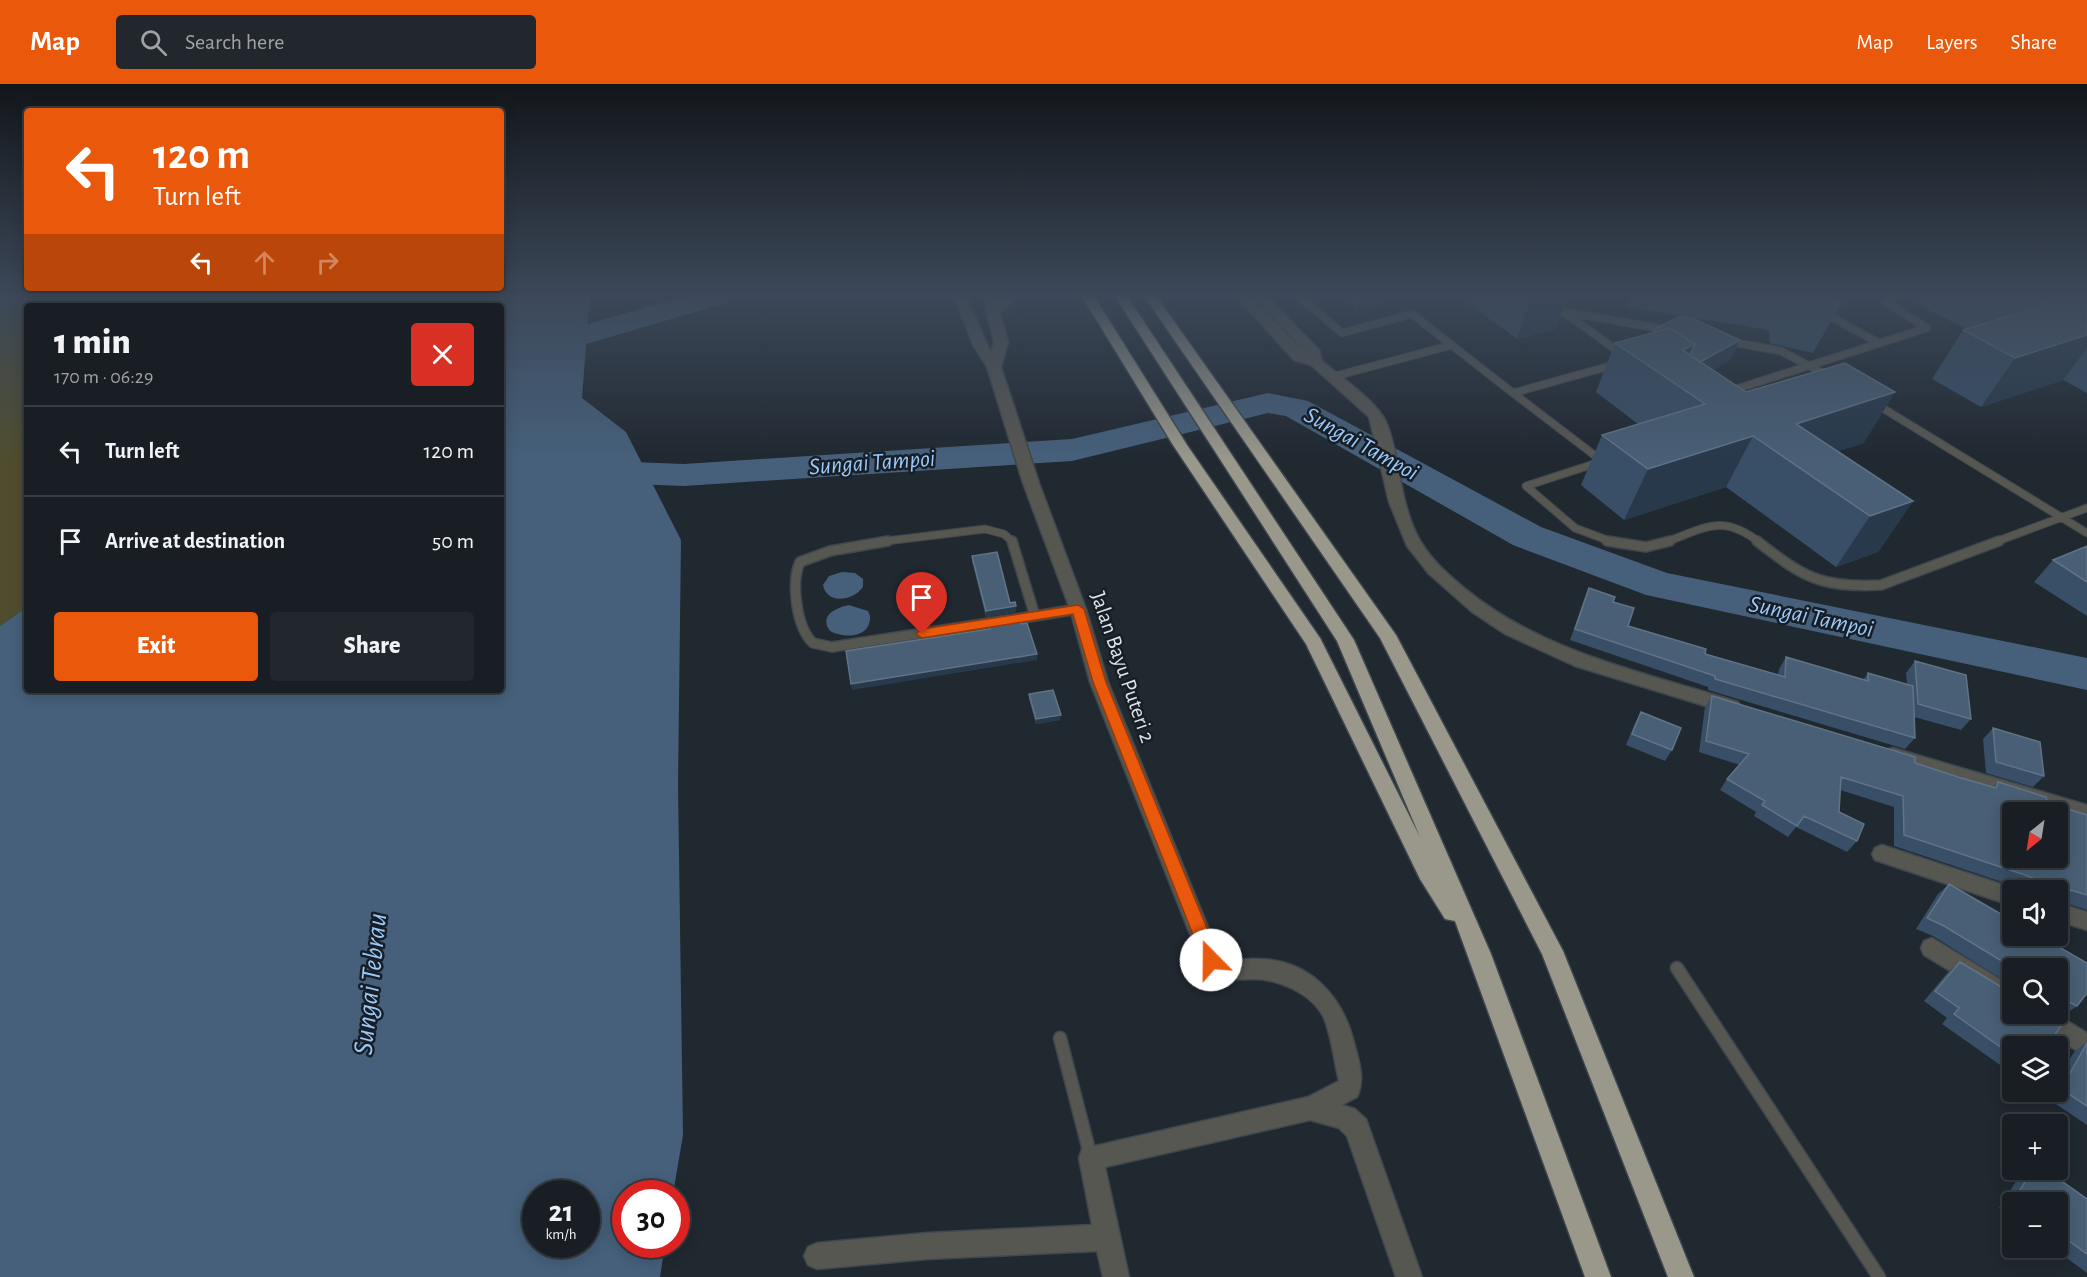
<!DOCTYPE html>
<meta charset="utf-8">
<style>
body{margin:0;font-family:"Alegreya Sans",sans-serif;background:#21272c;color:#f1f3f6;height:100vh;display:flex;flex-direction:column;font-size:22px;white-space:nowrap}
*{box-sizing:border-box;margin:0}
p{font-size:20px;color:#9fa2a6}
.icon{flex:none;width:33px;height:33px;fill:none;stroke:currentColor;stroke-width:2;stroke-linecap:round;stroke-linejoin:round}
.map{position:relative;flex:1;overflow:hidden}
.details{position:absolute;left:24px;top:219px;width:480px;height:390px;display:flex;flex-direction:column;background:#181e24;border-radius:6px;box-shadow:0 3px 15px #0003,0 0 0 2px #363c41}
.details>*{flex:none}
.guide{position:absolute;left:24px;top:24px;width:480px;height:183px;border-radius:6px;box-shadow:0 3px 15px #0003,0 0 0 2px #363c41;background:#ea580c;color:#fff;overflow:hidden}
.needle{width:39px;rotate:210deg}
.tools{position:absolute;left:2002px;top:718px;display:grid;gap:12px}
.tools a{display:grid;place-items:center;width:66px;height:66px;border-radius:6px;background:#181e24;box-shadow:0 3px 15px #0003,0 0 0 2px #363c41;font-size:30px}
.speed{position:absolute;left:522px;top:1096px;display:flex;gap:12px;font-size:30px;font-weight:700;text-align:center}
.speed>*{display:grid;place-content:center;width:78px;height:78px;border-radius:50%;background:#181e24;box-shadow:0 3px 15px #0003,0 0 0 2px #363c41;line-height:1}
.speed small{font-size:15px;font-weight:400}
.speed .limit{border:9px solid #d22;background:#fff;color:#111}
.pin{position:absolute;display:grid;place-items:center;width:51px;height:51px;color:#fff;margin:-62px -26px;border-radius:50% 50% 50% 0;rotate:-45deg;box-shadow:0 0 6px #0007}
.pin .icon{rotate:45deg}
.me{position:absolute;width:66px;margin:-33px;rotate:338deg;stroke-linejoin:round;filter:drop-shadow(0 0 4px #0008)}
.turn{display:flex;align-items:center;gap:21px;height:126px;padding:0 30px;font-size:27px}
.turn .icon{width:78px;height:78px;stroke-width:2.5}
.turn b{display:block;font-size:42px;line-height:51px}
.lanes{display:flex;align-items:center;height:57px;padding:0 30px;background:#0003;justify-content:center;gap:30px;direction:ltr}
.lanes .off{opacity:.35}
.round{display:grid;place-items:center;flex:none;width:63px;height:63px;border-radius:6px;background:#21272c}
.headline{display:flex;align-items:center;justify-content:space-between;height:102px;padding:0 30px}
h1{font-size:36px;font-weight:800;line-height:45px}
.button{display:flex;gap:12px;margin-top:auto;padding:12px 30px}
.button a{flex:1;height:69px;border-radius:6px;background:#ea580c;color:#fff;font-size:24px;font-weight:800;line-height:69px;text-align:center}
.button a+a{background:#21272c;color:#f1f3f6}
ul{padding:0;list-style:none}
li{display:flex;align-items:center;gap:18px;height:90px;padding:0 30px;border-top:2px solid #363c41}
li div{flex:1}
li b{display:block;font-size:22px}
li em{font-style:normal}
header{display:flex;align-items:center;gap:36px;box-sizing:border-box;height:84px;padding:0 30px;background:#ea580c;color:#fff}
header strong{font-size:28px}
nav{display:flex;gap:33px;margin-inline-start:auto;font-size:21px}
.search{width:420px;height:54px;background:#21272c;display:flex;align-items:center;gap:15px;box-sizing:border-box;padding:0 21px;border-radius:6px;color:#9fa2a6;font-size:22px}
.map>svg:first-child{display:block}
</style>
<header>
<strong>Map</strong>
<div class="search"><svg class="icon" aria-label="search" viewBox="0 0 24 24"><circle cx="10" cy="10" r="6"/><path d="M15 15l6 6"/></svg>Search here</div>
<nav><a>Map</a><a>Layers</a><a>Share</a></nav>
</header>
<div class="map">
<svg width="2087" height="1193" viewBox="0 0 2087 1193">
<rect width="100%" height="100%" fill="#202830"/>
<path fill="#504d2f" d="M0,209H209L215,222H27V523L0,542Z"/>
<path fill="#46607b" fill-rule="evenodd" d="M209,209H590L582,314L626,348L681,456L678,701L683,1051L673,1110H626V1161H665L660,1193H0V542L27,523V606H501V222H215ZM536,1110H586V1161H536Z
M842,488L855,489L863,495V503C853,517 827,521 823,501L829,492Z
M849,521L868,527L870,532C871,554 844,555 830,547C819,532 835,524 849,521Z"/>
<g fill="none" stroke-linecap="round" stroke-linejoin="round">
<path fill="#46607b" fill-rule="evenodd" d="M696,209H743L739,215L501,285V265Z
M1268,309L1308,317L1541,443L1667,489L2087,574V606L1646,511L1513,461L1286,332L1268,329L1072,377L684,402L501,395V373L684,380L1072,355Z"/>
<defs>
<path id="lane-far2" d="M1295,209L1342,249L1412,230L1513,309
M1561,227L1668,246
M1565,229L1622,270
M1824,229L1877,258
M1726,257L1781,267L1828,292
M1332,293L1452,261
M1727,308L1927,244L1885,218L1909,209
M1876,320L2087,449
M1602,377L1513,309L1617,280
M1600,378L1526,402L1575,444L1612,458
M878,458L985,445L1004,450L1013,458
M1666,458C1705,444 1722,429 1759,458
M1995,458L2087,424"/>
<path id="lane-far1" d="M888,457L830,467L800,478C791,498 796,543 813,559L832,563L1035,532
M1012,457L1035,532
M1607,457L1646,463L1670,457
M1757,457C1803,493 1820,504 1881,501L1999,457
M1035,532L1078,525"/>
<path id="lane" d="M1677,884L1879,1193
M1060,954L1091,1074"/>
<path id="street" d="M953,209H965L991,269L994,258L982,209H994L997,218L1007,209H1020L1000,229L1008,258L1001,283L1039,399L1086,525L1108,598L1219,870C1229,879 1246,874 1259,875C1308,876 1341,910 1353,955C1358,975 1366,994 1357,1013L1342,1021L1355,1025L1366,1035L1422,1193H1396L1347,1052L1339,1044L1310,1036L1105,1083L1129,1193H1103L1097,1167L927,1175L817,1185L808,1181L804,1172L808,1163L817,1159L927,1149L1092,1141L1079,1074L1082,1065L1308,1013L1339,997C1334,977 1332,954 1324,934C1312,909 1277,894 1250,895C1234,896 1216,896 1203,883L1090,598L1070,525L1023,399L987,283L973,261Z
M1233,209H1246L1308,271L1251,209H1264L1319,266L1322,277C1340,292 1379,319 1387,340C1400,374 1399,413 1416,449C1427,472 1445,488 1464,504C1543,569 1643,588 1738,618L1741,623L1738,628L1732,630L1575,582L1505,550L1472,528L1429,490L1407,462L1389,418L1369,333L1311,281L1294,276Z
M1893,664L2087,721V737L1886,676L1883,671L1886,666Z
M1882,761L2013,804L2021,807H2013V822L1875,776L1872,770L1875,764Z
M2058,819L2087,828V846L2058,837Z
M1932,854L2013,903V925L1924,871L1921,864L1924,857Z
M2025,930H2056L2087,949V973L2028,937Z"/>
<path id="highway" d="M1080,209H1092L1187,361L1320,554L1420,753L1337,557L1113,209H1125L1354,556L1491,870L1611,1193H1585L1455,837L1445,835L1420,795L1306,560L1173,361Z
M1142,209H1154L1396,551L1563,867L1694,1193H1668L1542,870L1380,554Z"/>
</defs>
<use href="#lane-far2" stroke="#3e464e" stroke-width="9"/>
<use href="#lane-far1" stroke="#3e464e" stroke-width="12"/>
<use href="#lane" stroke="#3e464e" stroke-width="15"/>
<use href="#street" stroke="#3e464e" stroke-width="3"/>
<use href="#highway" stroke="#3e464e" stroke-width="3"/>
<use href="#lane-far2" stroke="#575752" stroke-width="7"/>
<use href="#lane-far1" stroke="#575752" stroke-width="9"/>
<use href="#lane" stroke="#575752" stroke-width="12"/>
<use href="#street" fill="#575752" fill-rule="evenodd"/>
<use href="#highway" fill="#99988b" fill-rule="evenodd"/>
</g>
<path fill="#384f67" d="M1337,209H1424L1357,225Z
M1454,209H1568L1555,245L1517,255Z
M1626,209H1837L1840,221L1813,269L1770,259L1769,246L1626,223Z
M1924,209H2073L2079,212L2087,210V309L2063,296L1981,323L1932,295L1963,246L1966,245L1917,220Z
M1653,246L1740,256L1730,276L1713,286L1746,308L1864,359L1838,367L1913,417L1878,468L1836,483L1726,403L1624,436L1581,401L1602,351L1638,340L1596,308L1615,259L1652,249Z
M2087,462V532L2034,498L2053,476Z
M972,472L1010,519L1016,522V528L986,533L972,477Z
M1589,504L1613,518L1628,542L1705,570L1778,591L1779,585L1786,573L1863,596L1868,589L1907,600L1906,589L1915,577L1971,635L1961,646L1914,633L1915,654L1905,665L1708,606V603L1570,556L1584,516Z
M1029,610L1060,636L1036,640L1029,615Z
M1712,612L1958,693L1993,703L1998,698L2068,725L2087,731V826L2059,817L2058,818V807H2026L2014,802L1894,762V723L1840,706L1839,728L1857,757L1847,768L1796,743L1788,753L1754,732L1756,728L1720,706L1727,695L1740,681L1699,668L1705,623Z
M1641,628L1672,666L1665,677L1626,661L1635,639Z
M1993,644L2044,692L2033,703L1986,689L1983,655Z
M1949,800L2013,837V852H2040L2087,879V909L2077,922L2063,932L2058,929V885H2013V902L1933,852L1916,845L1938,810Z
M1960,878L2013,963V990L1942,940L1947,934L1924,917L1948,888Z
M2087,958V1041L2047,1014L2051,1008H2058V995L2074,968Z
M2025,1086H2046L2087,1115V1189L2053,1164H2058V1119H2013V1134L1999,1124L2022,1088Z"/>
<path fill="#27394b" d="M1361,209H1424L1357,225Z
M1533,209H1568L1555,245L1517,255Z
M2087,251V264L2063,296L1981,323L2015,274Z
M1740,256L1730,276L1683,303L1693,282Z
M1695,260L1676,301L1683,266Z
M1895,308L1864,359L1795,381L1796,340Z
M1753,352L1726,403L1624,436L1648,385Z
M1913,417L1878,468L1836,483L1870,432Z
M1016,522V528L986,533V527Z
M1037,570V576L852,606L851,600Z
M1061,631L1060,636L1036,640V635Z"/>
<path fill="#495f75" stroke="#617487" stroke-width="1.5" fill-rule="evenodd" d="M1795,209H1837L1840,221L1795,211Z
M2020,209H2073L2079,212L2087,210V251L2015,274L1963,246L2046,221Z
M1680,232L1694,235L1740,256L1700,278L1690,271L1695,260L1670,244L1656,248L1653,246Z
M1670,244L1695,260L1683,266L1746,308L1845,279L1895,308L1796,340L1913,417L1870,432L1753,352L1648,385L1602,351L1705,320L1615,259Z
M2087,462V498L2053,476Z
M997,468L1010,519L1015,518L1016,522L986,527L972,472Z
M1589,504L1615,513L1613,518L1634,524L1628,542L1706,565L1705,570L1785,593L1786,573L1868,597V589L1913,602L1915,654L1715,595V592L1575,545Z
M1019,536L1021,540L1027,539L1037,570L851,600L846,567L990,545L989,540Z
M1915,577L1966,591L1971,635L1918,620Z
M1053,606L1061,631L1036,635L1029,610Z
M1712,612L1915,673V679L1958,693L1996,704L1998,698L2046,713L2047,716L2068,725L2087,731V811L2071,806L2068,809L2025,791L1904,751L1903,712L1841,693L1839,728L1864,740L1857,757L1804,732L1797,742L1762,721L1765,717L1727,695L1749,670L1706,657ZM2013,729H2058V774H2013Z
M1641,628L1681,644L1672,666L1632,650Z
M1993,644L2040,658L2044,692L1996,678Z
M1949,800L2013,837V852H2040L2087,879V909L2077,922L2069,918H2058V885H2015L1944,842L1927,834Z
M1960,878L2013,910V930H2041L2061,942L2046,963H2013V972L1954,930L1959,924L1935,907Z
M2087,959V1022L2061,1005Z
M2032,1086H2046L2087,1115V1170L2058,1149V1119H2018L2014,1116Z"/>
<linearGradient id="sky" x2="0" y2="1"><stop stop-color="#12161a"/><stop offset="0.56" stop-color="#3c4859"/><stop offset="1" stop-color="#3c4859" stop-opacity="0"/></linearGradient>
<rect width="2087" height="376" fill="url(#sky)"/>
<path fill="#ea580c" stroke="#983908" stroke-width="1.5" d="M1078,521L1084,525L1106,598L1220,876L1217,881L1211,883L1205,881L1203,876L1093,598L1073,530L922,554L916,550L922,545Z"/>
<g text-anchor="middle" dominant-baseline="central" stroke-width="5" stroke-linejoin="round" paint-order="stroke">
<g font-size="22" fill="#dee3e9" stroke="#171e26">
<text transform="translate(1123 583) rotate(71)">Jalan Bayu Puteri 2</text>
</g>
<g font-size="24" font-style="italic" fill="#9ac8f8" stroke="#171e26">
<text transform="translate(1361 360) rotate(29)">Sungai Tampoi</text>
<text transform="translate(872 379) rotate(-4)">Sungai Tampoi</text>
<text transform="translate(1811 533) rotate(12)">Sungai Tampoi</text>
</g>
<g font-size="28" font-style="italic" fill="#9ac8f8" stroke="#171e26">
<text transform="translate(371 900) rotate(-84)">Sungai Tebrau</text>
</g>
</g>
</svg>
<div class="tools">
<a><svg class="needle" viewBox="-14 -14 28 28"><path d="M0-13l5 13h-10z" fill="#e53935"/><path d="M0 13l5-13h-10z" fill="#9fa2a6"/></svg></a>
<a><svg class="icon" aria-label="sound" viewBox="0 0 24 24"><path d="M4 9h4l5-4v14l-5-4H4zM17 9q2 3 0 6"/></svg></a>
<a><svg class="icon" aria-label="search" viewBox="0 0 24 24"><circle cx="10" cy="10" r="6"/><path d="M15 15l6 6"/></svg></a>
<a><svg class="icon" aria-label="layers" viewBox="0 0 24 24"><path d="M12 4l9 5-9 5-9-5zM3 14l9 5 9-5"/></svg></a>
<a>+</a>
<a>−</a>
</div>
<div class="speed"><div>21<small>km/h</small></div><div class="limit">30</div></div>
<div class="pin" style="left:922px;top:550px;background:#d93025"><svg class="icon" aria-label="arrive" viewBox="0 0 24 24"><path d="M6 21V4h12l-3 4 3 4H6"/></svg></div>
<svg class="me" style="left:1211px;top:876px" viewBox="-20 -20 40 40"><circle r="19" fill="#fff"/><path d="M0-13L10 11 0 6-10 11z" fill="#ea580c"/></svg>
<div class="guide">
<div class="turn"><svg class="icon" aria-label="left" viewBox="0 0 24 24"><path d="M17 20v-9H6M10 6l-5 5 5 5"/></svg><div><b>120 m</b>Turn left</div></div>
<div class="lanes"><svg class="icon" aria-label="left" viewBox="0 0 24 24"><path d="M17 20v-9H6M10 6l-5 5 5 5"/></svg><svg class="icon off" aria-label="ahead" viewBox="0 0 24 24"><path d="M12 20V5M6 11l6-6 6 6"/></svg><svg class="icon off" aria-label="right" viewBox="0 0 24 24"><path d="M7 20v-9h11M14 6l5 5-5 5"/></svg></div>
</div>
<section class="details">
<div class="headline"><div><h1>1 min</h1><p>170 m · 06:29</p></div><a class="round" style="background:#d93025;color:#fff"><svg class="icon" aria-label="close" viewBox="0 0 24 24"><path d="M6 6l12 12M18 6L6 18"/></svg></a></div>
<ul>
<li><svg class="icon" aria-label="left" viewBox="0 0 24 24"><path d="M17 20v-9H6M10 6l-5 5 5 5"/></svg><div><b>Turn left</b></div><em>120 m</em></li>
<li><svg class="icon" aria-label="arrive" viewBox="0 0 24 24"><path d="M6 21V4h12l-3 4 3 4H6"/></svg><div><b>Arrive at destination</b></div><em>50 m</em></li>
</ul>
<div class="button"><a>Exit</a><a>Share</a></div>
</section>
</div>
